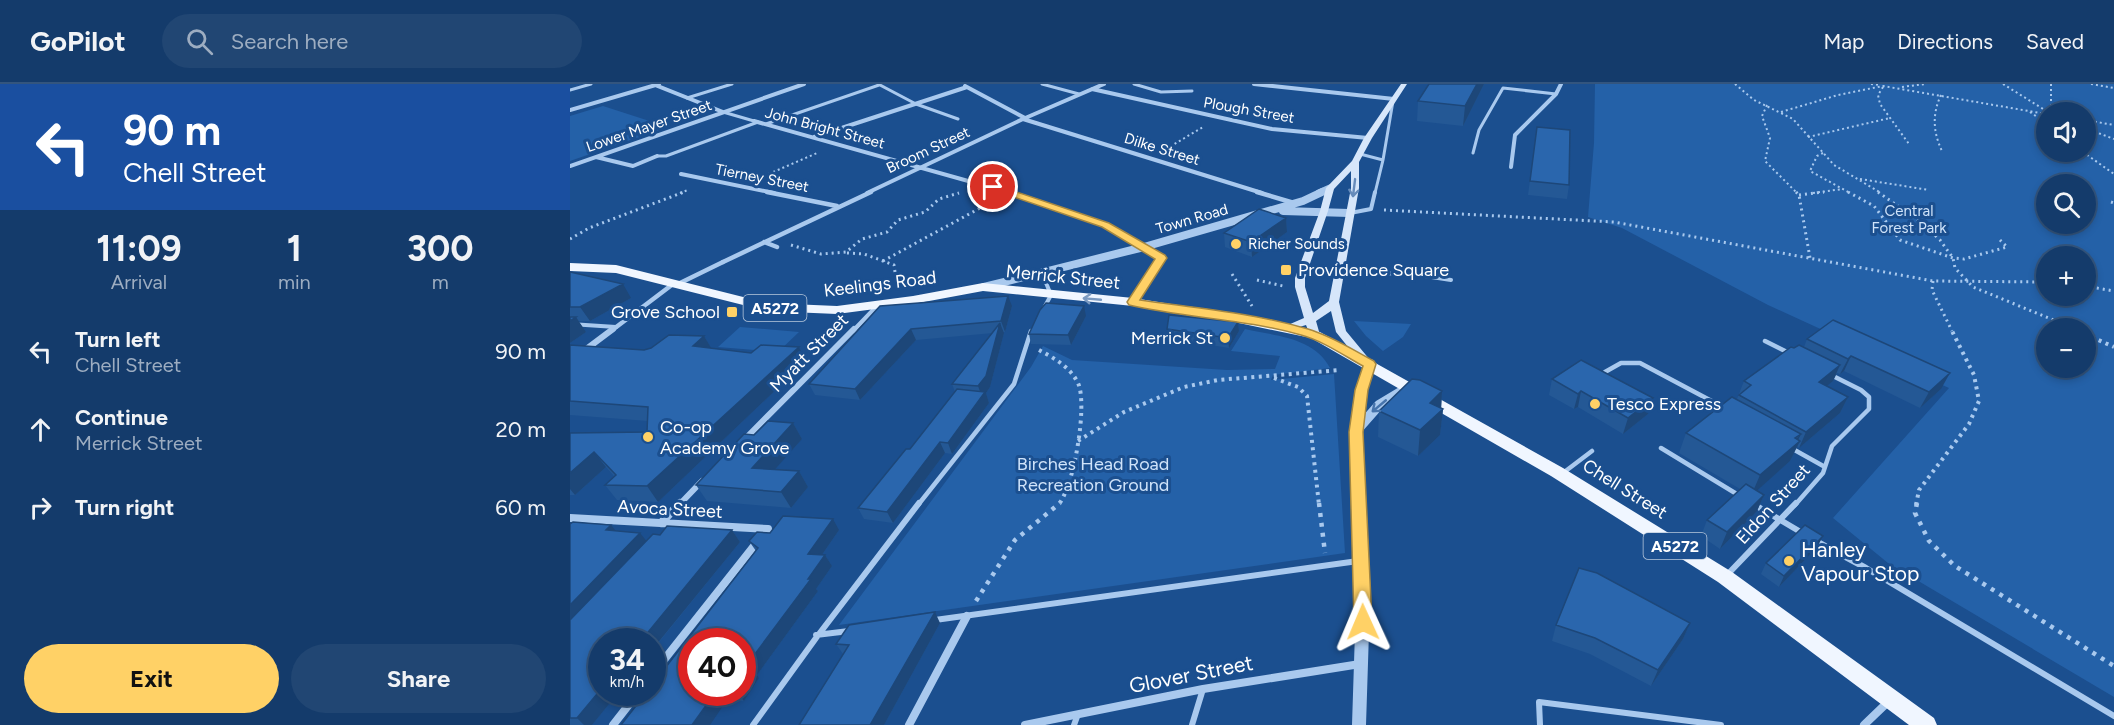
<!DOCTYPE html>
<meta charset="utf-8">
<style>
body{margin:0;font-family:Figtree,sans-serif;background:#214673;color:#f1f3f6;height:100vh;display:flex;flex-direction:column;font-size:22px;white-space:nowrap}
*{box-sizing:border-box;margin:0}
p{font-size:20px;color:#9dadc1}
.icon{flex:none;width:33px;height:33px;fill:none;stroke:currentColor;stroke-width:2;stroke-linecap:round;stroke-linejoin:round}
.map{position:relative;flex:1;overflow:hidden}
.panel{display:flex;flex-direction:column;background:#143b6b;width:570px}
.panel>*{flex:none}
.top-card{background:#1a4fa0;color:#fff;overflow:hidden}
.fabs{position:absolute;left:1466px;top:18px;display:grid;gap:12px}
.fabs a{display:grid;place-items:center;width:60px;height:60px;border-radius:50%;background:#143b6b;box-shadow:0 3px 9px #0003,0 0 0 2px #33557e;font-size:30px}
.speed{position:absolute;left:18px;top:544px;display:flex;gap:12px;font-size:30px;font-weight:700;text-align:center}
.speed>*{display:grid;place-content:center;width:78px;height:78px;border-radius:50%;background:#143b6b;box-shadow:0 3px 9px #0003,0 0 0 2px #33557e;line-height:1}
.speed small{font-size:15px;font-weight:400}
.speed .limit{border:9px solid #d22;background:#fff;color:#111}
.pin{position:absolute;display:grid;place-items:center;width:51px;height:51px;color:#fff;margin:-26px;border:3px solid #fff;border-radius:50%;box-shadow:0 2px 6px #0007}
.me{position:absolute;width:66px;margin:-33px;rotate:359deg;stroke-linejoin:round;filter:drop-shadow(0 0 4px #0008)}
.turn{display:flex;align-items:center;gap:21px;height:126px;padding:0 24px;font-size:27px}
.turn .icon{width:78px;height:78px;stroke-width:2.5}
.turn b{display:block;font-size:42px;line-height:51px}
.eta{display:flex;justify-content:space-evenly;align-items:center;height:102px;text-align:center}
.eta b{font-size:36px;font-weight:700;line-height:42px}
.cta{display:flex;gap:12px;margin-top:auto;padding:12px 24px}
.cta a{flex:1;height:69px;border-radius:36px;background:#ffd166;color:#111;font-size:24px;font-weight:700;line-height:69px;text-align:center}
.cta a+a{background:#214673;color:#f1f3f6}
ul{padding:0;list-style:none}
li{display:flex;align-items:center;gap:18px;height:78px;padding:0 24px}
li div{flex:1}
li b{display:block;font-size:22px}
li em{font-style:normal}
header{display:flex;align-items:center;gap:36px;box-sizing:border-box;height:84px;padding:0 30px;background:#143b6b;border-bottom:2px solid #33557e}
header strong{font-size:28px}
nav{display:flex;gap:33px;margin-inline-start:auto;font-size:21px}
.search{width:420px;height:54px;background:#214673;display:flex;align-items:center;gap:15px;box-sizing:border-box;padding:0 21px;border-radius:33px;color:#9dadc1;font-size:22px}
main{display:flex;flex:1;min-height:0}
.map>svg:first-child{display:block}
</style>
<header>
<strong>GoPilot</strong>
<div class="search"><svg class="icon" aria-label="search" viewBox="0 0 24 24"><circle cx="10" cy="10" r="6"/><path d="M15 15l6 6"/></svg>Search here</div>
<nav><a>Map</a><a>Directions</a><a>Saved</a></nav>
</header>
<main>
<section class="panel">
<div class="top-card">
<div class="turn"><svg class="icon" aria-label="left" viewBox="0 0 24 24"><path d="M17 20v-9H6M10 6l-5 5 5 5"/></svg><div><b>90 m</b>Chell Street</div></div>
</div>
<div class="eta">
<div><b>11:09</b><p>Arrival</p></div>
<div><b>1</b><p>min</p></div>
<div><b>300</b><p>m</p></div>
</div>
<ul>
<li><svg class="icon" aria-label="left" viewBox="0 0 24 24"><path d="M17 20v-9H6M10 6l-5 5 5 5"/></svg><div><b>Turn left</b><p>Chell Street</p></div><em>90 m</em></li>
<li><svg class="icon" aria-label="ahead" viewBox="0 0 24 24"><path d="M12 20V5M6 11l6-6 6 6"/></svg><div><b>Continue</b><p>Merrick Street</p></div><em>20 m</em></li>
<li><svg class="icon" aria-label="right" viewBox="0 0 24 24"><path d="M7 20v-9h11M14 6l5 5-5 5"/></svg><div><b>Turn right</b></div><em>60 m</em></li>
</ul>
<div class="cta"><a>Exit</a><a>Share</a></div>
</section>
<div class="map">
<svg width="1544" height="641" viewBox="0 0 1544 641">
<rect width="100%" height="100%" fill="#1b4f8f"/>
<path fill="#2461a8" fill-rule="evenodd" d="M1025,0H1544V613L1318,479L1263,434L1379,304L1198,221L1052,144L1018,133L1024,59ZM1476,28H1515V68H1476ZM1476,100H1515V140H1476ZM1476,172H1515V212H1476ZM1476,244H1515V284H1476Z
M33,22L98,43L0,77V32Z
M784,237L841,240L833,253L813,267L796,252Z
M170,243L229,248L208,268L148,263Z
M675,245C705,252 744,253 760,284L703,291L701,296L764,290L775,469L269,541L461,283L473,262L502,276L657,286L705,285L710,272L661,267Z"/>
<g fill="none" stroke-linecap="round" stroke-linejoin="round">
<path stroke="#a9c9ee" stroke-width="2" stroke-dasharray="2 3" stroke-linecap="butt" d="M1165,0L1184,16L1223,35L1264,81L1311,109
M1301,0L1309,1
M1433,0L1478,28
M1481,0V28
M1521,0L1544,4
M1313,3L1308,11L1310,20L1339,60
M1332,3L1355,0
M1371,11C1362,30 1363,48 1372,67
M1197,21L1192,32L1200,54L1195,77L1227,109
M1211,28L1268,11L1313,2L1476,30
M1460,28L1476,39
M1515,36L1544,41
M1515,44L1544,55
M1238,53L1320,34
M596,65L633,43
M1513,68L1544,90
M1253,69L1247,72L1240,87L1280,109
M194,92L247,69
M1290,95L1359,106
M110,109L118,106
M1243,109L1273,105"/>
<path stroke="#a9c9ee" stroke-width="3" stroke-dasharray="2 4" stroke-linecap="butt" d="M1226,108L1229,111L1240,174
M1278,108L1304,122L1330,156L1383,174L1394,175L1437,163L1430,156
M1308,108L1352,139L1370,156L1383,174L1385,184L1403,203L1503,244
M1229,111L1254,108
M1541,118L1544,119
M814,126L1044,138L1363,197L1476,198
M0,155L19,144L114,108
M221,161L251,170L276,168L292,155L317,148L328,136L355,128L369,115L389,109
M277,169L294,170L324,181L327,202
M313,177L423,117
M662,190L682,222
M687,196L713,202
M1363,197L1362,206L1382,247
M1515,202L1544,207"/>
<path stroke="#a9c9ee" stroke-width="4" stroke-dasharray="3 4.5" stroke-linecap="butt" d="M1515,250L1544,263
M469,266C484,274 500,283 508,299C518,320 504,404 488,421
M704,294L728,303L737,312L749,421
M508,357L554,328L614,303L648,296L770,286
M1346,421L1349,406L1399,340L1409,317L1404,291L1381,245"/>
<path stroke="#a9c9ee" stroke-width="4.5" stroke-dasharray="4 6" stroke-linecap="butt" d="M749,419L755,469
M1347,419L1345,429L1359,457L1385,482L1544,582
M406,517L445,456L490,419"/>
<path stroke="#a9c9ee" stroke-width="3" d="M308,0L346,20L388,35
M472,0L509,10
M564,0L591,8L622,7
M0,6L21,0
M117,14L162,0
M196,40L309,1
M903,69L909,46L933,4L986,10
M790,70L813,76L805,109
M87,72H96L188,38
M813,76L823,17"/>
<path stroke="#a9c9ee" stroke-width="4" d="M780,129L801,125L805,108
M770,188L842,190L881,196
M472,189L481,211L474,224
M563,218L591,174L575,163
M0,240L46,243"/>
<path stroke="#a9c9ee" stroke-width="4.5" d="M1195,257L1219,269
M1035,288L1051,279H1070L1151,322L1154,326
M1091,364L1170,412
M1221,364L1255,383
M993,389L1022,367
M348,421L444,300L461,247
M1225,421L1253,389L1262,362L1299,325V313L1291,306L1261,291"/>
<path stroke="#a9c9ee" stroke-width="6" d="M1185,421L1234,450
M1244,456L1296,484L1544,632
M1157,491L1226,419
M365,536L788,477
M246,551L279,547
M183,641L246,554L349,419
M504,641L508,630
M622,641L633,605
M970,641L969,618L1151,641"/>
<path stroke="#a9c9ee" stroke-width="3" d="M153,28L184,37"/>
<path stroke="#a9c9ee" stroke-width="4.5" d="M108,200L153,178"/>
<path stroke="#a9c9ee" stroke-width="4" d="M684,0L824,15
M85,1L153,28
M395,2L455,34
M522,5L702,45L798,54
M0,26L89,0
M453,35L692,109
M184,37L441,109
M244,53L397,3
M26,73L63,82L87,72
M0,82L234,0
M941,83L945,51L986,10L991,0
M111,90L204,109
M297,109L453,35L534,0"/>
<path stroke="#a9c9ee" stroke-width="4.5" d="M197,108L267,122
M437,108L535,141L574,163
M687,108L724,119
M194,158L207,163
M153,178L301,108
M41,247L103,200
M283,247L307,222"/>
<path stroke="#a9c9ee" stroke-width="6" d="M15,266L43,245
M174,356L284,245
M109,421L132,397"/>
<path stroke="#a9c9ee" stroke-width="8" d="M0,434L198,445
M91,439L110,419
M82,591L188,457
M43,641L68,609
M339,641L397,532
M455,641L633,605L790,580
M1294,641L1319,617"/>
<path stroke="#a9c9ee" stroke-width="7" d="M749,109L760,104"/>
<path stroke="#a9c9ee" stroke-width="8" d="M713,127L779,129
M414,203L574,163L733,117L752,108"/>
<path stroke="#a9c9ee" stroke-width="10" d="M787,346L809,321L839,303
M788,421C785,372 783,326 800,280"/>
<path stroke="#a9c9ee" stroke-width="14" d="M788,419L793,517L789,641"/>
<path fill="#d6e6fa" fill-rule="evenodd" d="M831,0H837L802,54L789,78V104L769,218L776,247L800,276L794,279L790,278L766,248L761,227L746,237L750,251L749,253H741L736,241L716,247L711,244L734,234L725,203V194L750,127L756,104L782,77L794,54ZM781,87V104L759,217L743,229L735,203V194L758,127L764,105Z"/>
<path fill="#f0f6ff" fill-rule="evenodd" d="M0,179L46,181L197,219L267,222L343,212L413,199L563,214L664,230L750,248L993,384L1162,488L1364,634L1367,641H1339L1148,498L981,392L741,254L664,238L563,222L413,207L343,220L267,230L197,227L46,189L0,187Z"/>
</g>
<path fill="#245895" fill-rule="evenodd" d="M914,0L893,42L847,37L848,17Z
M967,43L999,101L997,115L958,111Z
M716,134L717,148L682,173L655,163L654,149Z
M0,188L61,214L20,237H8L16,248L0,259Z
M310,222H442L435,248H433L434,249L420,303L416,309L419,319L382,370L375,369L323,439L294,435L288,424L340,365L385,308L382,300L423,249L346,256L290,316L245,311L239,300Z
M516,232L501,261L461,260L459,250Z
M668,238L669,247L659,264L598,254L597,245Z
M134,252L141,264L181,269L229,263L236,277L88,418L47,416L35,401L44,392L36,383L5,411H0V349L77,348L78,337L0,331V261L74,266Z
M1237,255L1371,305L1350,324L1274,287L1270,290L1267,289L1263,297L1256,302L1278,313L1270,329L1229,364L1227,362L1220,377L1187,406L1194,411L1187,427L1150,465L1131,452L1137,436L1170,405L1109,369L1116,349L1167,315L1174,297L1234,263Z
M982,295L1078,330L1053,350L1008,323L1004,325L979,311Z
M872,307L871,324L873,325L870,351L848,372L808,353L809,327Z
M223,339L232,355L205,385L229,387L238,403L221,424L137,417L126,401L184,351Z
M0,440L45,446L76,457L90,451L162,446L170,458L22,641H0Z
M269,446L252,471H255L262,482L246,505L248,507L187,591L189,594L174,617L157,616L51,641L186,467L179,457L200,449ZM172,558V609H122Z
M1253,452L1247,463L1209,503L1191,490L1196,479Z
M370,539L314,641H229L273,570L266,560Z
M1120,539L1113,555L1081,602L1020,570L982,557L986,541Z"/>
<path fill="#1d4779" d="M907,0H914L893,42L895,22Z
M716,134L717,148L682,173L681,158Z
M53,200L61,214L20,237L10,223Z
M438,212L442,222L435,248L431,237Z
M514,222L516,232L501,261L498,251Z
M6,233L16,248L0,259V235Z
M668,238L669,247L659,264L658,254Z
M430,239L434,249L420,303L416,309L419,319L382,370L378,359L412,313L408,302Z
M341,245L346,256L290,316L285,305Z
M134,252L143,267L123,262Z
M229,263L236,277L88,418L77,402Z
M1281,272L1274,287L1270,290L1278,275Z
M1270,281L1263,297L1242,314L1249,298Z
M1380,289L1371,305L1350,324L1359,308Z
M872,307L871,327L873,325L870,351L848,372L850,346L860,319Z
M1011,307L1008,323L1004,325L1008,310Z
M1278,313L1270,329L1229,364L1236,348Z
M1083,314L1078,330L1053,350L1058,334Z
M223,339L232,355L192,400L182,384Z
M1231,350L1226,360L1230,357L1220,377L1181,412L1190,391Z
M370,358L375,369L323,439L317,428Z
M24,368L36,383L5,411L0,405V389Z
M229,387L238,403L221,424L211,408Z
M1194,411L1187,427L1150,465L1157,448Z
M263,435L269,446L245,481L238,470Z
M41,441L50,452L36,446Z
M162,446L170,458L82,566V558H70Z
M70,449L79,460L0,543V521Z
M1253,452L1247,463L1209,503L1214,492Z
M255,471L262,482L246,505L248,507L187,591L189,594L174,617L167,609H172V595L176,582Z
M365,528L370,539L314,641H300Z
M1120,539L1113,555L1081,602L1088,586Z
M32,604V609H48L22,641H14L7,634Z
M145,609H151L157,616L140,641H122Z"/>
<path fill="#2a66ad" stroke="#1d4779" stroke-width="1.5" d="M859,0H907L895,22L848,17Z
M967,43L1000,46L999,101L960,97Z
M689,125L716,134L681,158L654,149Z
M0,188L53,200L10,223H0Z
M438,212L431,237L341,245L285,305L239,300L310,222Z
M476,219L514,222L498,251L459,250L470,226Z
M599,231L668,238L658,254L597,245Z
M0,233H6L0,237Z
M1263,236L1380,289L1359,308L1281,272L1278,275L1237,255Z
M430,239L416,292L408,302L382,300Z
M99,251L134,252L123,262L181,269L191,261L229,263L77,402L35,401L46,391L24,368L0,389V349L77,348L78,323L0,317V261L74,266L81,264Z
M1229,261L1270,281L1249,298L1278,313L1236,348L1169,311L1181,301L1174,297L1221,263L1224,264Z
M1011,276L1083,314L1058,334L1011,307L1008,310L982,295Z
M842,295L850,296L872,307L860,319L873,325L850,346L809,327Z
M387,305L415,308L378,359L370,358L317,428L288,424L336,365H340Z
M1162,313L1231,350L1225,354L1230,357L1190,391L1116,349Z
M198,337L223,339L182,384L229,387L211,408L126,401L174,350L184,351Z
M1176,400L1194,411L1157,448L1137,436Z
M213,432L263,435L238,470L255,471L238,495H241L176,582L181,583L172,595V558H122V609H145L122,641H51L76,609H82V601L188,464L179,457L187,448L200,449Z
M3,438L41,441L36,446L70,449L0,521V440Z
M1235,441L1253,452L1214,492L1196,479Z
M97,442L162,446L70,558H32V604L7,634H0V536L83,450L90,451Z
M1009,484L1027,489L1120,539L1088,586L1025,554L986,541Z
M365,528L300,641H229L279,561L266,560L279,541Z"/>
<defs><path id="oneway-shaft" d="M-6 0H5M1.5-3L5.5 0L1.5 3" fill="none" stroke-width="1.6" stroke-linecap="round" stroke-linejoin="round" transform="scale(1.5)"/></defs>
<use stroke="#668bba" href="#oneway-shaft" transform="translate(784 104) rotate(97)"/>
<use stroke="#7b9ac1" href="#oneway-shaft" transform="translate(522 215) rotate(-175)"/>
<use stroke="#4674ac" href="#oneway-shaft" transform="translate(809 322) rotate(140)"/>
<path fill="#ffd166" stroke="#a68842" stroke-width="1.5" d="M420,101H426L539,139L595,171L597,174L570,216C626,224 684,229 738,245C762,252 783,266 804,277L806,280L798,306L793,348L802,538L799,543L793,545L787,543L784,538L779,348L785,306L793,282C773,271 753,257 731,251C675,235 615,234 559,221L557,218L585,175L532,143L420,105Z"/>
<g fill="#ffd166" stroke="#1b4f8f" stroke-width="2">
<circle cx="666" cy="160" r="6"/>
<rect x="710" y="180" width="12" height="12" rx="3"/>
<rect x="156" y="222" width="12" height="12" rx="3"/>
<circle cx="655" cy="254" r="6"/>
<circle cx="1025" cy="320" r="6"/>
<circle cx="78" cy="353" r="6"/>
<circle cx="1219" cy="477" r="6"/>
</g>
<g text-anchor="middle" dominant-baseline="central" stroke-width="6" stroke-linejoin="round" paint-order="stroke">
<g font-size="15" fill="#fff" stroke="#1b4f8f">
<text transform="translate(679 26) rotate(10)">Plough Street</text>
<text transform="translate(79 42) rotate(-19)">Lower Mayer Street</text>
<text transform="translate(255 44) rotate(15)">John Bright Street</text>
<text transform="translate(592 65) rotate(17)">Dilke Street</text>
<text transform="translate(358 66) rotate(-25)">Broom Street</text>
<text transform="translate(192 94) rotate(11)">Tierney Street</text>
<text transform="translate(622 135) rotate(-16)">Town Road</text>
</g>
<g font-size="15" fill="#cfe3fa" stroke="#1b4f8f">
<text x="1339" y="127">Central<tspan x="1339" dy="17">Forest Park</tspan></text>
</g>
<g font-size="15" fill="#fff" stroke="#1b4f8f" text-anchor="start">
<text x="678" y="160">Richer Sounds</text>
</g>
<g fill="#1b4f8f" stroke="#bbcadd" stroke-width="1.5">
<rect x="173.5" y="211" width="63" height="26" rx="4.5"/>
<rect x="1073.5" y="449" width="63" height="26" rx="4.5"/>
</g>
<g font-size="16" font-weight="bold" fill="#fff">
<text x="205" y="224">A5272</text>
<text x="1105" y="462">A5272</text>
</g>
<g font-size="18" fill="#fff" stroke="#1b4f8f" text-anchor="start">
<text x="728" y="186">Providence Square</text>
<text x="150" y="228" text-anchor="end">Grove School</text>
<text x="643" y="254" text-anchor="end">Merrick St</text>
<text x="1037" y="320">Tesco Express</text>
<text x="90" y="343">Co-op<tspan x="90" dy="21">Academy Grove</tspan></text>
</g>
<g font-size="18" fill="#fff" stroke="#1b4f8f">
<text transform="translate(493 193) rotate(6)">Merrick Street</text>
<text transform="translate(310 200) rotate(-7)">Keelings Road</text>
<text transform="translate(239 269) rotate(-45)">Myatt Street</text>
<text transform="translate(1055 405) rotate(32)">Chell Street</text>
<text transform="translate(1203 420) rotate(-48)">Eldon Street</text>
<text transform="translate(100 425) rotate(3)">Avoca Street</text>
</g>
<g font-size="18" fill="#cfe3fa" stroke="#1b4f8f">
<text x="523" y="380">Birches Head Road<tspan x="523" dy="21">Recreation Ground</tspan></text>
</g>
<g font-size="21" fill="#fff" stroke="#1b4f8f" text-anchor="start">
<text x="1231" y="465">Hanley<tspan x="1231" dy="24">Vapour Stop</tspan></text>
</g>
<g font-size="21" fill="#fff" stroke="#1b4f8f">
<text transform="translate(621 590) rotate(-11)">Glover Street</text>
</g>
</g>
</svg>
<div class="fabs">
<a><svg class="icon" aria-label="sound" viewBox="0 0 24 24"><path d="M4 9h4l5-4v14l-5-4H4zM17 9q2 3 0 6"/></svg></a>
<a><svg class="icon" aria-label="search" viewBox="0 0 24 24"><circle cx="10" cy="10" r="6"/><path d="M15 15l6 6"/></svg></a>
<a>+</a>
<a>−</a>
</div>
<div class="speed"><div>34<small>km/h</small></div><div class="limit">40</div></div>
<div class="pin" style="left:423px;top:103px;background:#d93025"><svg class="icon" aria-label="arrive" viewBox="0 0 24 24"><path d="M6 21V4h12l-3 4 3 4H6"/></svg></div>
<svg class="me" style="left:793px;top:538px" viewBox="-20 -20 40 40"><path d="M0-17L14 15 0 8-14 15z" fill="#ffd166" stroke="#fff" stroke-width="4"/></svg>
</div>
</main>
